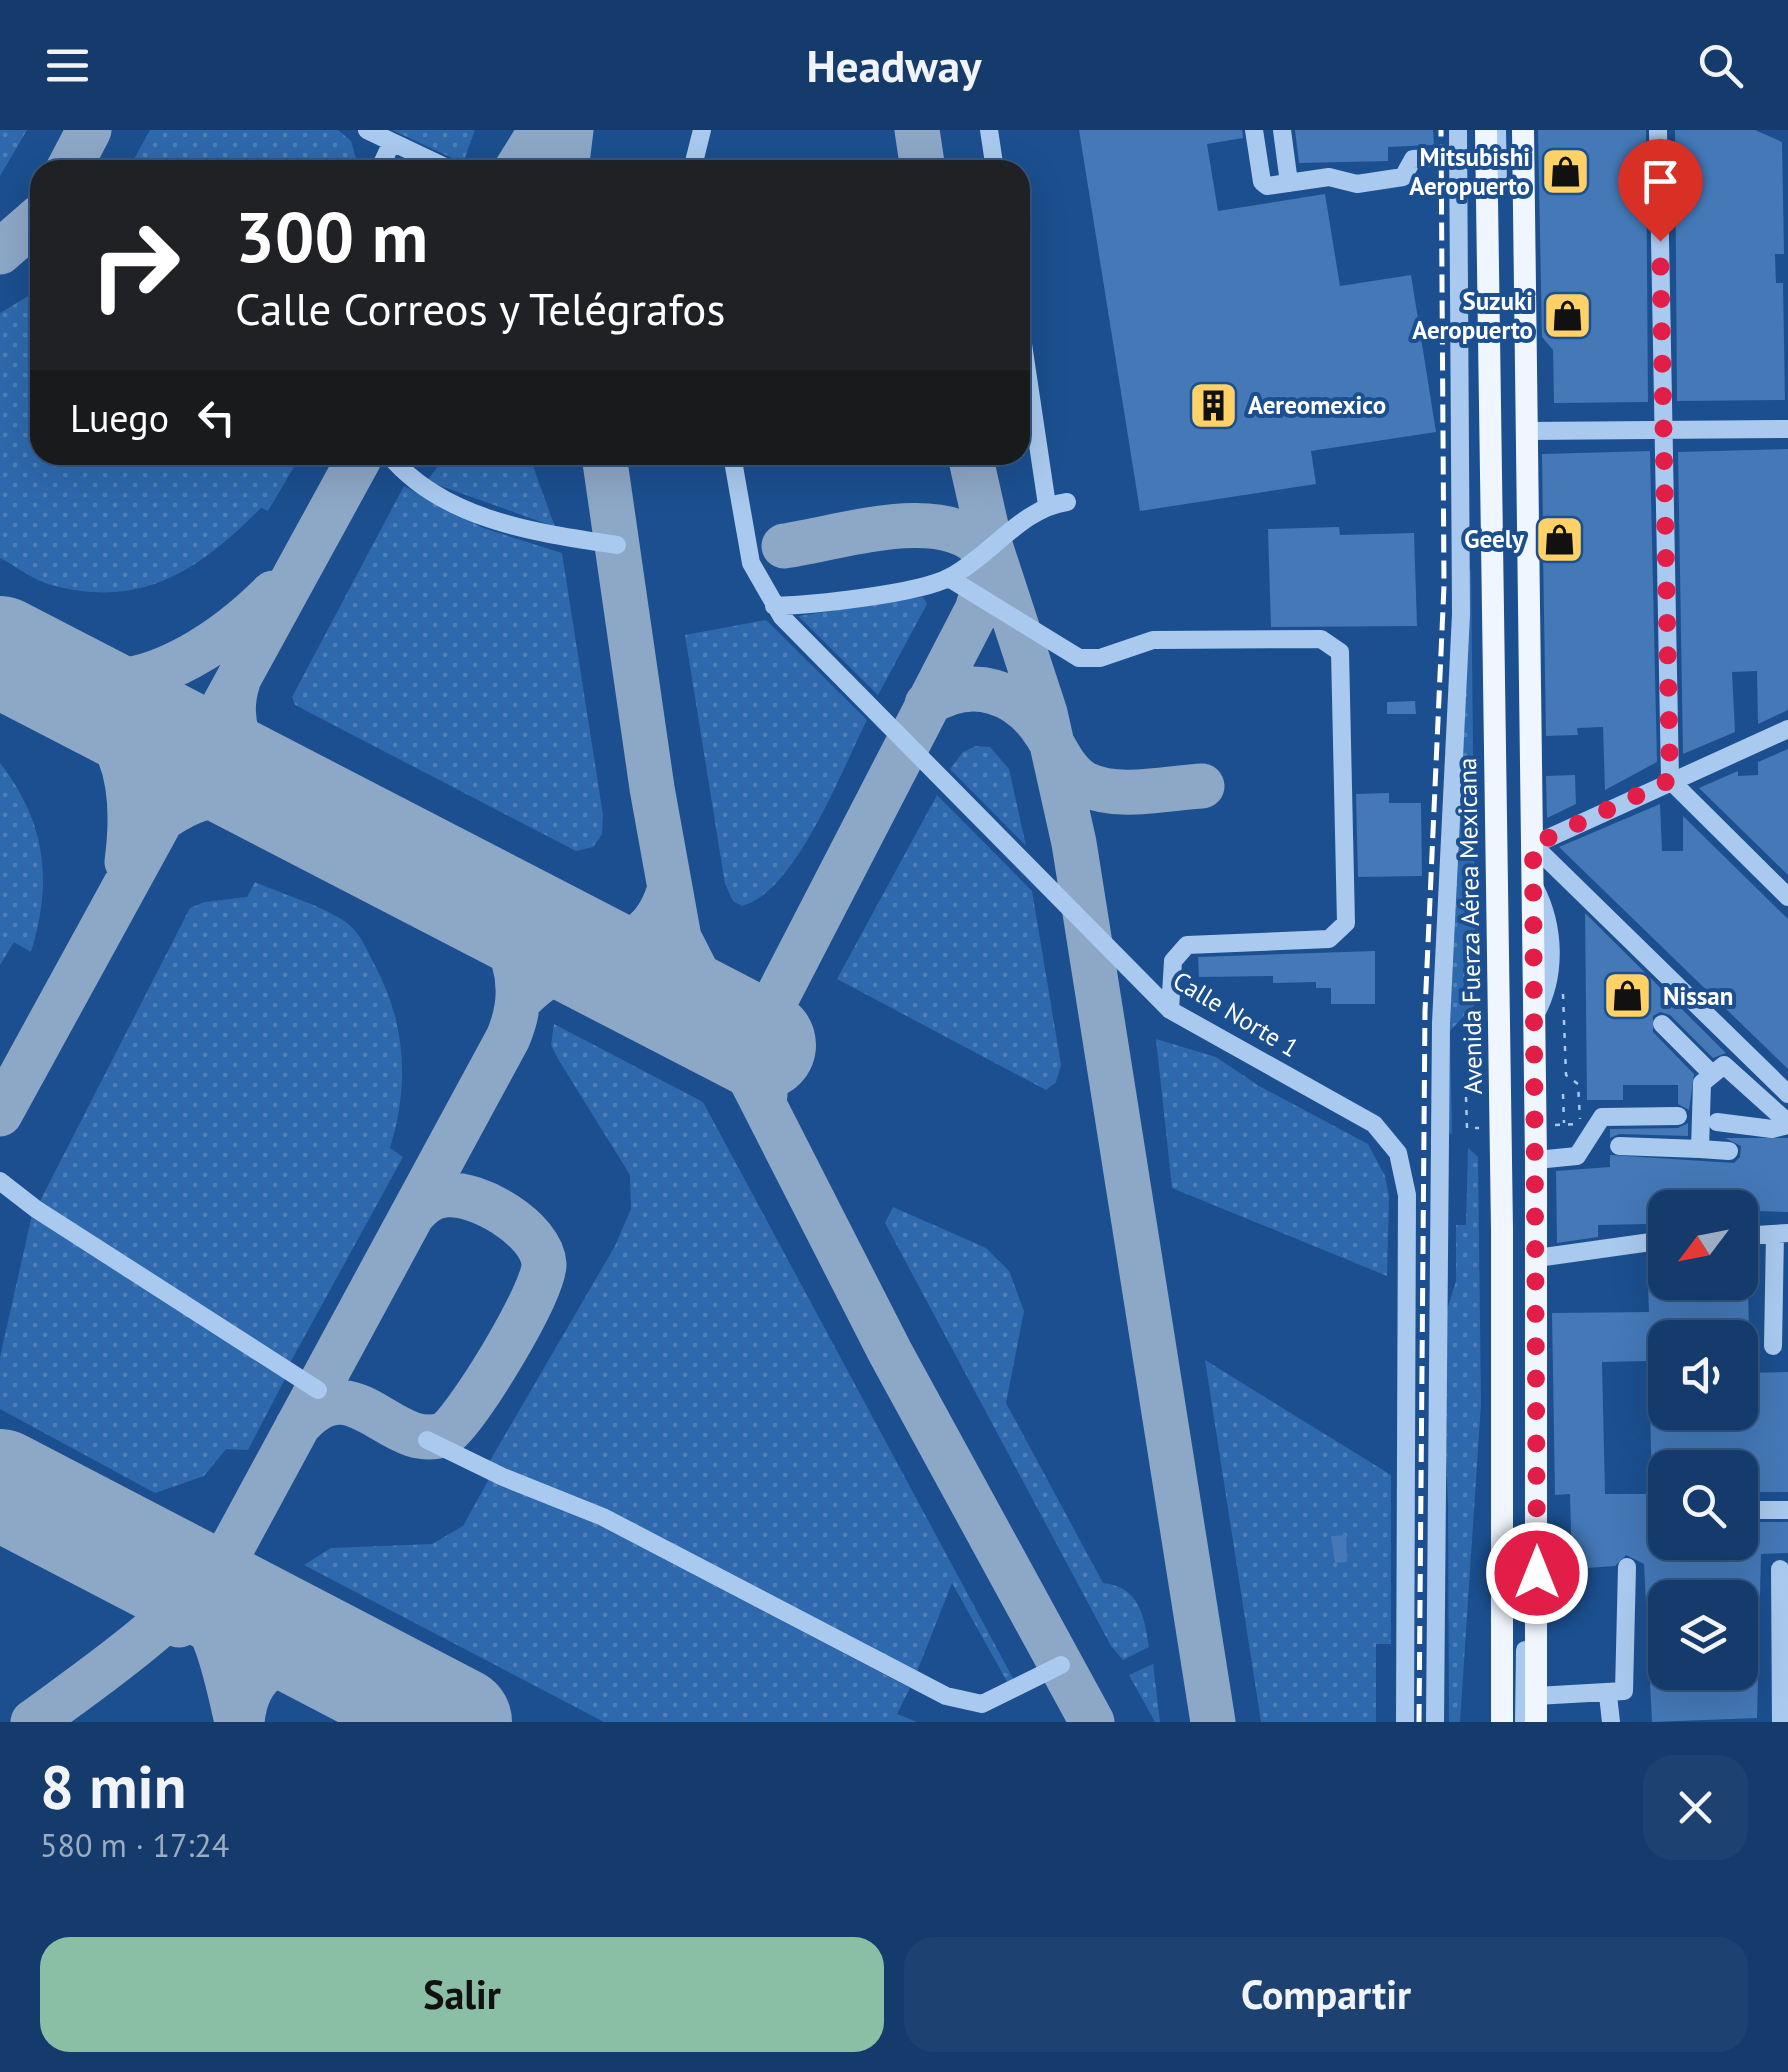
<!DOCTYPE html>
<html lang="es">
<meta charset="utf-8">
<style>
body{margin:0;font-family:"PT Sans",sans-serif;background:#1d4271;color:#f1f3f6;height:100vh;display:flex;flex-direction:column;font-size:38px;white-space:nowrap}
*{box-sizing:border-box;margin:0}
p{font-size:32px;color:#9dadc1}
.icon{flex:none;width:55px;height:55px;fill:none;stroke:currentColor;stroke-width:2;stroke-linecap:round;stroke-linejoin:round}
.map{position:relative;height:1592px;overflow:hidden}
.drawer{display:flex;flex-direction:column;background:#143b6b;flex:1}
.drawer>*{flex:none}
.banner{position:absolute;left:30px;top:30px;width:1000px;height:305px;border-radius:30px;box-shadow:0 10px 40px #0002,0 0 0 2px #33557e;background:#202124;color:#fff;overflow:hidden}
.needle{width:65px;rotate:238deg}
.tools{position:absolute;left:1648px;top:1060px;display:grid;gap:20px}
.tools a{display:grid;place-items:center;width:110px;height:110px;border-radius:20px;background:#143b6b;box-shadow:0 10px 40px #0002,0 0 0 2px #33557e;font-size:50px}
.pin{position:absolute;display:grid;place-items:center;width:85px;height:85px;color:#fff;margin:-102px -42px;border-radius:50% 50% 50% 0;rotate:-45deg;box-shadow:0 0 10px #0007}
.pin .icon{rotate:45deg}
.me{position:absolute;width:110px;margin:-55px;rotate:0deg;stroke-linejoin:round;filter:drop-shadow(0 0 8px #0008)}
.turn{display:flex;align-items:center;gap:35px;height:210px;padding:0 40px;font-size:45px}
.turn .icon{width:130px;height:130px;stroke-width:2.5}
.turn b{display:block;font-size:70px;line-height:85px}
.then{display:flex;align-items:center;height:95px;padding:0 40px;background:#0003;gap:20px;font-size:38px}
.round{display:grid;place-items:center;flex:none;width:105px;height:105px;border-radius:30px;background:#1d4271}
.headline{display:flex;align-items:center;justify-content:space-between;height:170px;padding:0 40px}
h1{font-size:60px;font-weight:800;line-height:75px}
.action{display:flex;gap:20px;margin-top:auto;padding:20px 40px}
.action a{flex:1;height:115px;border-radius:30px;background:#8abfa5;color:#111;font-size:40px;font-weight:800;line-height:115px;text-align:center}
.action a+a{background:#1d4271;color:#f1f3f6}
header{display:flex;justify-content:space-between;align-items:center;height:130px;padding:0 40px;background:#143b6b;font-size:45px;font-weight:800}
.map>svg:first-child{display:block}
</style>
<header><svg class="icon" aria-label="menu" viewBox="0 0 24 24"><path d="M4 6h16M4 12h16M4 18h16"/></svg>Headway<svg class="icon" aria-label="search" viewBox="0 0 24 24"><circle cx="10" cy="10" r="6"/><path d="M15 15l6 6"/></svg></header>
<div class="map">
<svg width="1788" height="1592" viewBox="0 0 1788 1592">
<defs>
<pattern id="grass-dots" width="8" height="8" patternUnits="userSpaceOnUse" patternTransform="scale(2.5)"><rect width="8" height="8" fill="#2e69ad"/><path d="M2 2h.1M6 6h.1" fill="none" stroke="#4d80b9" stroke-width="1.8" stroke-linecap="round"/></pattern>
</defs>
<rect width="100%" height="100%" fill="#1b4f8f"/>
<path fill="url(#grass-dots)" d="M0,0H27L0,46Z
M150,0H338L351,11L359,39L128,40Z
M392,0H475L463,33Z
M40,159V325H301L268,381L261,378C202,437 145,479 55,456C36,452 17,437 0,428V183Z
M446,325H529L555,397L427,351Z
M404,356L483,398L562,423L603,685L602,704L593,717L576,721L295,575L292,567Z
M1471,439L1476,873L1450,901L1452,1004L1441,1001L1464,454Z
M923,467L927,474L878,565L798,486Z
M766,490L867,590C842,639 796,762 742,776L733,771L725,754L685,505Z
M976,616L990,617L1009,639L1026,716L950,639L963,622Z
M0,633C46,692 53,751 31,822L14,812L0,835Z
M937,665L1032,761L1061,935L1056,952L1046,960L837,849Z
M255,752C284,765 322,775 347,793C359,802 367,819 373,832C406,892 410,953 390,1018L403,1027L290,1233L40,1071L190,778L205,772L247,767Z
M554,894L703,972L1015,1552L1009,1555L952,1453L916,1544L488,1334L615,1116L631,1079L630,1045L558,929L551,915Z
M1156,909L1216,927L1259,956L1368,1014L1385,1046L1389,1067L1387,1146L1172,1058Z
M1468,1018L1478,1027L1481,1274L1460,1592H1449L1448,1373L1440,1202L1456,1151V1095H1466Z
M893,1077L986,1118L1009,1141L1024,1181L1006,1273L1103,1453C1140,1457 1144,1486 1149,1517L1123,1530L1111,1516L885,1093Z
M32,1085L286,1247L248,1320L226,1319L204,1346L155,1363L0,1279V1227Z
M1205,1230L1391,1345V1514H1376V1592H1261Z
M489,1349L595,1393L910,1558L897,1584L917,1592H604L304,1435L331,1418L432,1414L463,1396Z
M1153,1534L1160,1592H1155L1129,1545Z"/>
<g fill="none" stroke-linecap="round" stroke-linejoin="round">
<path stroke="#8da7c7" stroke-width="45" d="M917,0L923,40
M68,40L89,0
M516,40L541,0
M566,40L571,0
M0,122L40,87
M604,325L652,658L679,808L890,1222L1092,1592
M970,325L991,418L1045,583L1074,713L1213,1592
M784,416C840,408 947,371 986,422
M2,522C30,533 59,548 90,551C157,559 228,508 273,463
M45,547C123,592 138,647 127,732
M238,551C217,616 268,656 317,686
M927,574C971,545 1019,560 1047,605C1058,623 1066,644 1085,654C1117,670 1167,658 1202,656
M159,691C204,658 241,657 292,677
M571,813C618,825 654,810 669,761
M520,869C538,851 561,833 588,834C627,836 701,889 727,918
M765,965L761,915L773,875L977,480L988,446V418
M0,984L361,325
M297,1297C354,1229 390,1325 445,1304C467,1290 546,1159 544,1134C542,1099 477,1061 445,1065C431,1066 422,1074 413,1084
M118,1413C140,1428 165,1442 184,1460C217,1492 227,1549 237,1592
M179,1495C235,1469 285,1506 336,1529
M33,1592C108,1537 179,1490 234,1414L508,908C535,844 506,793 453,756
M242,1592C247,1539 281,1522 330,1529"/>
<path stroke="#8da7c7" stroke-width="110" d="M0,521L761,915
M0,1354L457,1592"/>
</g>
<path fill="#4478b7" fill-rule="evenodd" d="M1079,0H1242L1243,8L1207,14L1218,81L1325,64L1340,156L1411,145L1436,302L1311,321L1316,354L1140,381Z
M1295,0H1433L1434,15L1388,17V31L1299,33Z
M1538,0H1646L1648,272L1554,273L1553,220L1542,207Z
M1675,0H1755L1782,12L1784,124H1775L1776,153H1783L1785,270L1677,271Z
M1788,319V580L1758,594L1757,541L1732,542L1735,602L1683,624L1678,322Z
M1650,321L1657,632L1605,660L1603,597L1577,598L1578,605L1546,606L1543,422L1558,421V396H1543L1542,324Z
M1339,397L1340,405L1414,403L1417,496L1271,497L1268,399Z
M1415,571L1416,584H1387V572Z
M1788,619V745L1699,658L1738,641V646L1758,645V632Z
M1575,645L1576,674L1547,688L1546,646Z
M1389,663V673H1421L1422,746L1358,747L1356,664Z
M1660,674L1662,721H1683V686L1788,789V939L1559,717Z
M1585,783L1726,923L1713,928L1670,885L1660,882L1653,886V902L1694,944L1689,980L1678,974V955H1623V970H1587Z
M1375,821V874H1331V858H1316V852L1273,853V846L1199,847L1198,827Z
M1688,993V1006L1619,1004L1610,1008V999L1678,998Z
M1725,1008H1788V1082L1665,1078V1083L1647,1084V1094L1598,1095V1107L1557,1113L1556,1041L1610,1037V1025L1734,1033L1740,1027L1741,1016Z
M1665,1123V1152H1748L1749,1208H1665V1282H1740V1243L1788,1242V1362H1740V1338H1665V1412H1740V1392H1788V1423L1761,1424L1757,1588L1652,1592L1644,1434L1626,1425L1615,1436L1572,1439L1570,1364L1555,1365L1552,1183L1649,1182L1647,1125ZM1649,1231L1652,1364H1605L1602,1232ZM1665,1468H1740V1542H1665Z
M1346,1405L1347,1432L1335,1433L1331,1406Z"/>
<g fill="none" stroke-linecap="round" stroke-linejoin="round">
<path stroke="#a9c9ee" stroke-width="2.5" stroke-dasharray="5 8" stroke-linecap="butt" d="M1563,864L1566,945L1578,954L1580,989
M1563,964L1564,993
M1466,967L1467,998H1479
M1555,995L1577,994"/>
<path stroke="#a9c9ee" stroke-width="18" d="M367,0L451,40
M989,0L995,40
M1254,0L1262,52L1267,56L1329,47L1357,54L1403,47L1413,29L1459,26
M1282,0L1289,53
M1497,0L1498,54
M1658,0L1670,650L1788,767
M379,40L392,12
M692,40L702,0
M1020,194L1047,375
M1527,301L1788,299
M389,325C444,391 538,403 617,415
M732,325L751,433L782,487L1170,880L1374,994L1398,1023L1407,1065L1405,1592
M949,448L1079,528H1100L1153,510L1321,509L1340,522L1346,793L1329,809L1187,815L1173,831L1170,880
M774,476C812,475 919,464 950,447C990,426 1022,378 1067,372
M1788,599L1533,715L1788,964
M1535,758C1555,797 1557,846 1535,885
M1662,894L1711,943
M1717,992L1772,999L1788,995
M1700,1019L1729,1021
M1536,1030L1577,1026L1602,987L1678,986
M0,1051L36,1079L318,1260
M1740,1106L1788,1103
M1537,1128L1665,1110
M1773,1216L1775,1104
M427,1310L503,1347L603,1387L946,1566L982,1574L1061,1535
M1740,1380H1788
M1780,1439L1781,1592
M1608,1565L1611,1592
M1536,1566L1624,1561L1627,1437
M1435,1592L1441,893L1461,484L1458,0
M1524,1592L1525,1520"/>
<path stroke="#f0f6ff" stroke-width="22" d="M1486,0L1502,1100V1592
M1523,0L1536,1030V1592"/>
<path stroke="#fff" stroke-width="5" stroke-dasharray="18 8" stroke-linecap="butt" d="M1419,1592L1425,881L1444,456L1441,0"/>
<path stroke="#a9c9ee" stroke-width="18" d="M1619,1016L1700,1019L1702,953L1724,935L1784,989"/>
</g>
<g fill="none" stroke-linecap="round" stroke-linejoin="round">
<path stroke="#e11d48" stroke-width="18" stroke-dasharray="0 32.4" d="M1537,1443L1533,715L1670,650L1660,111"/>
</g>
<defs>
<symbol id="shop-square" viewBox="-11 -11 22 22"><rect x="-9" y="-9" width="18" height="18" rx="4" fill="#ffd166" stroke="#1b4f8f"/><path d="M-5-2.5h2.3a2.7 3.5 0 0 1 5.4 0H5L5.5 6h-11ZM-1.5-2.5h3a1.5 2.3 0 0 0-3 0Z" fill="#111"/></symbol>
<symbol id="building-square" viewBox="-11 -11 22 22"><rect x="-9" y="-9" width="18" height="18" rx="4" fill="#ffd166" stroke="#1b4f8f"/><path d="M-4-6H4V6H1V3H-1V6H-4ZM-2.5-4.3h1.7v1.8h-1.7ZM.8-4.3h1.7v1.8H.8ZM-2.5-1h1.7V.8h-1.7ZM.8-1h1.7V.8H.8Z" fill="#111"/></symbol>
</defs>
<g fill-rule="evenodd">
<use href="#shop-square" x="1538" y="14" width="55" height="55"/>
<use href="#shop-square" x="1540" y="158" width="55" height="55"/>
<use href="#building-square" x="1186" y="248" width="55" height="55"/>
<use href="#shop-square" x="1532" y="382" width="55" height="55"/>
<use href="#shop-square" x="1600" y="838" width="55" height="55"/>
</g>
<g text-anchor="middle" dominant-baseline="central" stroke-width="8" stroke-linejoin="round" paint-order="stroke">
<g font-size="25" font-weight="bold" fill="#fff" stroke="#1b4f8f" text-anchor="end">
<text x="1530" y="27">Mitsubishi<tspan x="1530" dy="29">Aeropuerto</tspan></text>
<text x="1533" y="171">Suzuki<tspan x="1533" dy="29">Aeropuerto</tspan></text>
<text x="1248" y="275" text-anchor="start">Aereomexico</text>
<text x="1524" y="409">Geely</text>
<text x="1663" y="866" text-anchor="start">Nissan</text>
</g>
<g font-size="25" fill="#fff" stroke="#1b4f8f">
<text transform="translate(1470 796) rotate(-91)">Avenida Fuerza Aérea Mexicana</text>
<text transform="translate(1236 884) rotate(31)">Calle Norte 1</text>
</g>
</g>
</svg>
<div class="tools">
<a><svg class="needle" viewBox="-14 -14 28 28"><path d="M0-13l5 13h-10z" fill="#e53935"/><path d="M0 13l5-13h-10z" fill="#9dadc1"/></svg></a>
<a><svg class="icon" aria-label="sound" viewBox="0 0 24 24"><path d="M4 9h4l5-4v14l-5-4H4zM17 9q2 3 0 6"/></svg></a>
<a><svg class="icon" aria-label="search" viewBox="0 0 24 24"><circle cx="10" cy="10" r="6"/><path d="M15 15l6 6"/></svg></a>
<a><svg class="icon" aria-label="layers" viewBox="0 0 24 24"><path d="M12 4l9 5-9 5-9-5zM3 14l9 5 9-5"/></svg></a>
</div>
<div class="pin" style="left:1660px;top:111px;background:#d93025"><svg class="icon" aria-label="arrive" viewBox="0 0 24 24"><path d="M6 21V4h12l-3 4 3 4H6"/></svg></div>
<svg class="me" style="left:1537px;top:1443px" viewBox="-20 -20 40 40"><circle r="17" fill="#e11d48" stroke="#fff" stroke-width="3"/><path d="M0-11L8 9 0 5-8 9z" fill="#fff"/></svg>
<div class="banner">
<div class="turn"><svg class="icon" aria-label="right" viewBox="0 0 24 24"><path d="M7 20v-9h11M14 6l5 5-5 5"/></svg><div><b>300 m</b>Calle Correos y Telégrafos</div></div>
<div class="then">Luego<svg class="icon" aria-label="left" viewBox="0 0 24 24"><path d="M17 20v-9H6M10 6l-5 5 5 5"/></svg></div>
</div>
</div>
<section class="drawer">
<div class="headline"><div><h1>8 min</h1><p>580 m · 17:24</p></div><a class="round"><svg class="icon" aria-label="close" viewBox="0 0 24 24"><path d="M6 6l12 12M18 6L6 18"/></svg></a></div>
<div class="action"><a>Salir</a><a>Compartir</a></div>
</section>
